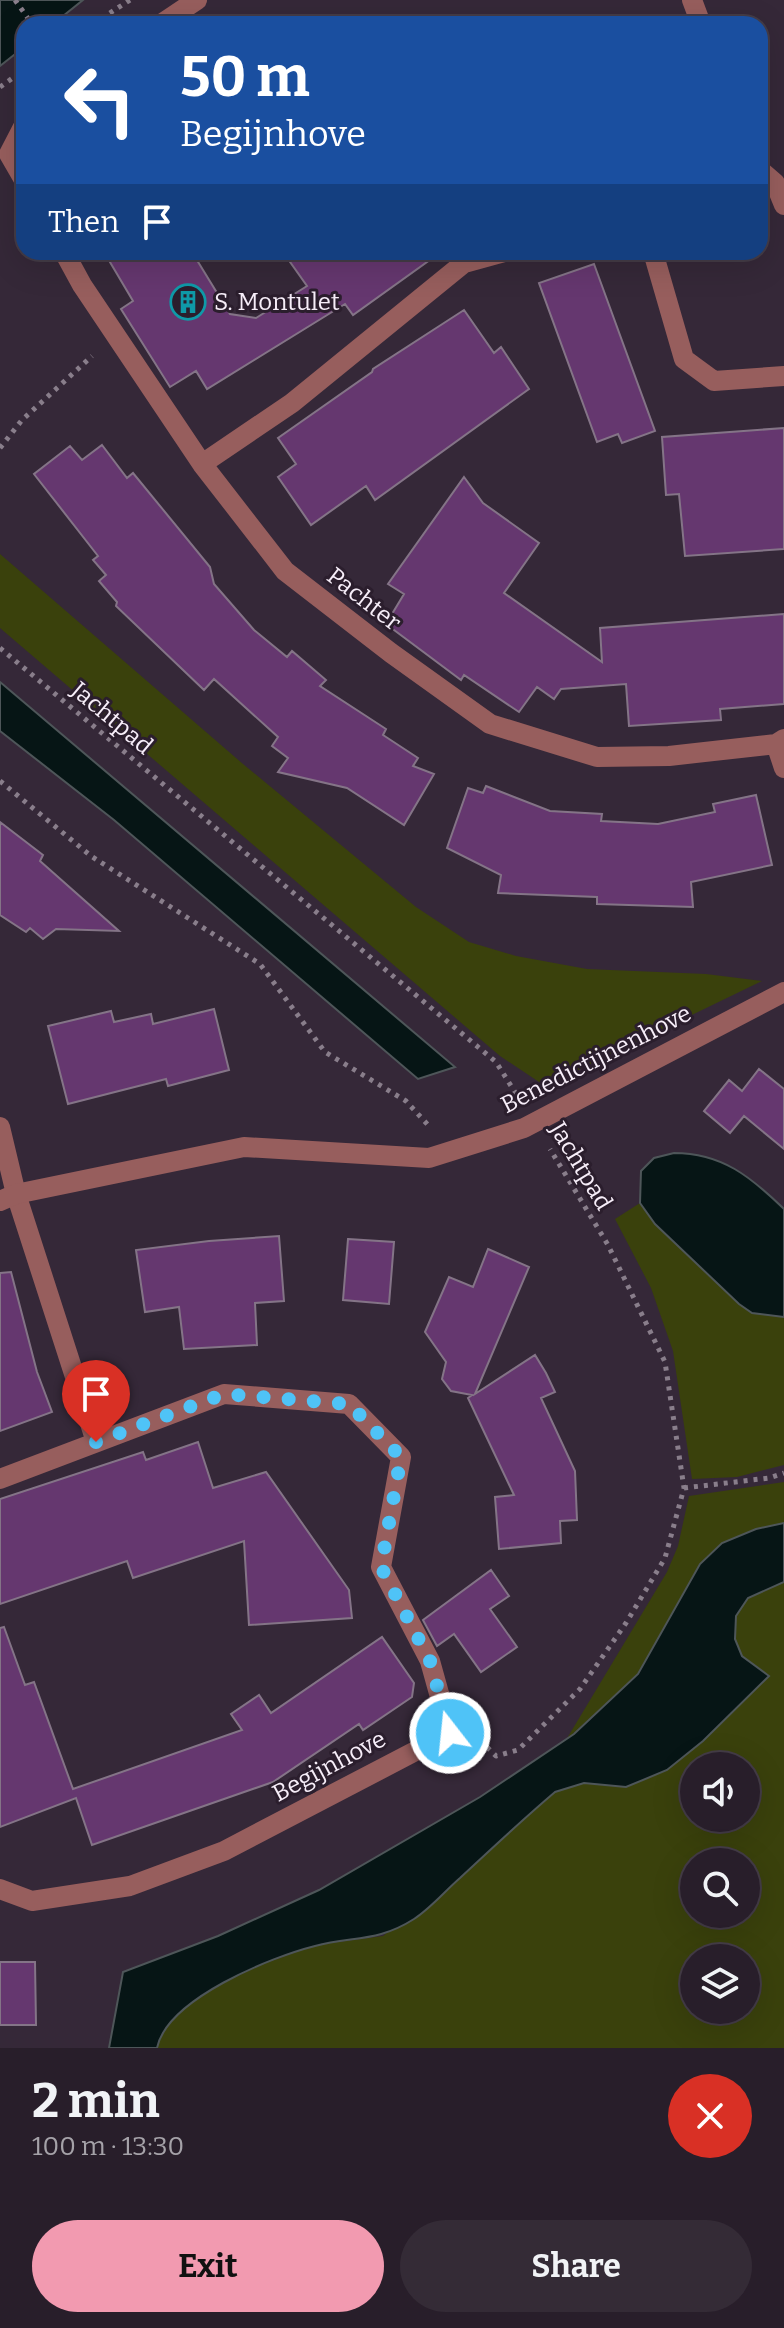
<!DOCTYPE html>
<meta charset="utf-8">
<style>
body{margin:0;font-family:Bitter,serif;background:#342b36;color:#f1f3f6;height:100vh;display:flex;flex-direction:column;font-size:30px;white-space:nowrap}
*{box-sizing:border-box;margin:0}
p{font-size:26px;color:#a5a2a8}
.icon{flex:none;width:44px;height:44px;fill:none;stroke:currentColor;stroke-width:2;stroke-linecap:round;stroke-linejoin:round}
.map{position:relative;height:2048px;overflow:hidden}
.details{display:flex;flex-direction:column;background:#281e2a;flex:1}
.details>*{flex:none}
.banner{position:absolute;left:16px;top:16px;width:752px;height:244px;border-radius:24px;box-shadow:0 8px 32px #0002,0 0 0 2px #443c47;background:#1a4fa0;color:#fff;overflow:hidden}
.buttons{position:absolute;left:680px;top:1752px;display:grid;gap:16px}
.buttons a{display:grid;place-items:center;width:80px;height:80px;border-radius:50%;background:#281e2a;box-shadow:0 8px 32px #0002,0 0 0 2px #443c47;font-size:40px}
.pin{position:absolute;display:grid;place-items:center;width:68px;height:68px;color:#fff;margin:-82px -34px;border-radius:50% 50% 50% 0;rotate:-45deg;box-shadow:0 0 8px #0007}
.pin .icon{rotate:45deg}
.me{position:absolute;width:88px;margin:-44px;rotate:344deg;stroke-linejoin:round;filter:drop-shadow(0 0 6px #0008)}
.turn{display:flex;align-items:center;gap:28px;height:168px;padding:0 32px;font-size:36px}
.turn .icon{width:104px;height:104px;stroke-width:2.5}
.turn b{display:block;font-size:56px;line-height:68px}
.then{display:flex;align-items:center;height:76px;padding:0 32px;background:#0003;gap:16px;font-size:30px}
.round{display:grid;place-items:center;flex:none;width:84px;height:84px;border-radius:42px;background:#342b36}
.overview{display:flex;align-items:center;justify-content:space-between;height:136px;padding:0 32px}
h1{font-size:48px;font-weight:700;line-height:60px}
.button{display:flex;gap:16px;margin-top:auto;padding:16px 32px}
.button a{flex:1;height:92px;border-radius:48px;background:#f29ab0;color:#111;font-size:32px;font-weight:700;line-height:92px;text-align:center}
.button a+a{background:#342b36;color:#f1f3f6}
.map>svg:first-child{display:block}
</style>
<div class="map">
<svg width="784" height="2048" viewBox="0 0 784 2048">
<rect width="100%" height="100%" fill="#352838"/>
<path fill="#3a410c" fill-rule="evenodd" d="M0,554L243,764L416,907L469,942L516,956L587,969L706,974L762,981L545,1086L500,1056L0,628Z
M640,1203L655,1224L739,1304L752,1313L784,1317V1465L737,1477L692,1479L673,1351L651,1288L615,1219Z
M784,1482V1523L756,1529L700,1564L638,1674L566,1740L667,1572L678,1546L689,1496Z
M784,1582V2048H157L159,2039L177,2014L219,1984L263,1964L316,1945L383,1936L555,1792L584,1783L626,1787L667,1770L703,1741L768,1676L742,1656L735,1639L736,1616L748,1598ZM694,1766H746V1818H694ZM694,1862H746V1914H694ZM694,1958H746V2010H694Z"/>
<path fill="#061515" stroke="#4e5659" stroke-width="2" d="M0,0H83L53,24H24V47L0,66Z
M0,682L455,1067L418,1079L114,820L0,731Z
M674,1153C722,1153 751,1177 784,1209V1317L752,1313L739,1304L655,1224L640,1203L641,1171L654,1158Z
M784,1523V1582L748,1598L736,1616L735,1639L742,1656L769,1676L703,1741L667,1770L626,1787L584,1783L555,1792C522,1820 491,1849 460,1878C445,1891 431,1908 414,1919C378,1942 354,1936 315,1946C271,1957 167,1999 157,2048H109L123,1972L218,1936L319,1890L480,1797L574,1734L638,1674L700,1564L722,1543L756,1529Z"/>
<path fill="#65376f" stroke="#847487" stroke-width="2" d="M104,252H192L230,314L256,318L307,286L283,252H441L353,315L345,304L207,389L196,371L170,387L121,309L133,301Z
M594,264L655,431L622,443L618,434L597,442L539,283Z
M464,310L494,353L501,347L529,389L375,500L366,486L311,525L278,477L296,464L278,438L372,372L373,369Z
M784,428V549L685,556L679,494L666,495L662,437Z
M102,445L127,478L133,473L210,567L214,584L254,630L287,657L292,651L326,680L320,686L386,729L383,735L418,758L413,766L434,774L404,825L347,788L278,772L288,758L272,746L278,737L214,679L204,690L116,606L117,602L99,581L106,575L93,560L98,556L34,474L70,446L82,460Z
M464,477L483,503L539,543L504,593L602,662L600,628L784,614V704L720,709L721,720L629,726L626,684L561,689L554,699L537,687L519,712L464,675L461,680L386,624L404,594L388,584Z
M486,786L550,811L602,814L601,821L658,824L715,812L713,804L756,795L772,865L691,882L693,907L597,904V897L498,893L501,875L447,848L468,788L483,793Z
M0,822L43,855L40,861L119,931L56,929L43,939L30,928L26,932L0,915Z
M214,1009L229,1070L168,1086L166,1079L68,1104L48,1026L111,1011L114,1022L151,1014L153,1024Z
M759,1069L784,1089V1149L744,1116L730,1133L704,1111L729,1080L742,1091Z
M279,1236L284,1301L255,1303L257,1345L184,1349L179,1307L145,1312L136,1250L209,1241Z
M348,1239L394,1242L389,1304L343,1300Z
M488,1249L529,1267L475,1394L535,1355L546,1373L555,1392L541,1398L575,1471L577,1520L560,1521L561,1543L499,1549L495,1497L514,1495L468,1398L472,1395L451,1391L442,1379L446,1362L425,1332L449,1277L473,1287Z
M11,1272L37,1372L52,1412L0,1431V1273Z
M198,1442L213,1488L266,1472L349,1590L352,1618L249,1625L244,1541L133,1578L127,1561L0,1604V1499L143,1452L146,1460Z
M491,1570L509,1596L490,1609L517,1647L481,1672L454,1634L437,1646L423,1620Z
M4,1627L25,1685L34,1682L73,1789L242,1730L231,1714L259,1695L271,1713L382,1637L414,1683L412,1697L363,1730L359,1724L273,1782L92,1845L76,1798L0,1827V1628Z
M0,1962H35L36,2025H0Z"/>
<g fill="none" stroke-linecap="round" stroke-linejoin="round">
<path stroke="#897e8b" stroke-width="5" stroke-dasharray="4 6" stroke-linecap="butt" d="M15,0L32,24
M93,24L130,0
M0,87L24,70
M0,448L22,420L92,356
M0,648L496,1062L518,1097
M0,781L91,856L260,964L325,1052L406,1101L428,1125
M684,1488L769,1478L784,1473
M480,1740L496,1756L518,1750L580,1689L626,1623L665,1558L684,1488L665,1362L608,1245L550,1149"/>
<path stroke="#975e5d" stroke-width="20" d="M692,0L701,24
M161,24L197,0
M24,125L9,154L24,180
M760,170L775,183L784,205
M64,252L82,285L202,464L285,571L391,653L490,724L597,757L669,756L776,744
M653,252L684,359L714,381L784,376
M202,464L292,403L464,263L504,252
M784,739L776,744L784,768
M0,1127L16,1194L96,1442
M0,1479L224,1394L349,1404L401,1457L381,1567L430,1661L450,1733L224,1851L130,1886L32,1901L0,1889"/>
<path stroke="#975e5d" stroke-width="20" d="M0,1201L16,1194L244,1147L429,1158L524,1128L784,992"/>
</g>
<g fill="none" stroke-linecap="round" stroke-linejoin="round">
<path stroke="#4fc3f7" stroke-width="14" stroke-dasharray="0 25.2" d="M96,1442L224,1394L349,1404L401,1457L381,1567L430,1661L450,1733"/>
</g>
<defs>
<symbol id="building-ring" viewBox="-11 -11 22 22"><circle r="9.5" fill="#2b1e2d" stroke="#0f9aa8" stroke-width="1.5"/><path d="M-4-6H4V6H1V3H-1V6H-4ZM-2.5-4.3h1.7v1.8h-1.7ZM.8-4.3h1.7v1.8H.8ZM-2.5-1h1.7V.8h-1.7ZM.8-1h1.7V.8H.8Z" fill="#0f9aa8"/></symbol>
</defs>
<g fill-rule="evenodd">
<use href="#building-ring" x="168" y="282" width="40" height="40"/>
</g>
<g text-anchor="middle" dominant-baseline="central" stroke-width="6" stroke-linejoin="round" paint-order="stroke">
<g font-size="24" fill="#f7eef9" stroke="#2b1e2d" text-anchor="start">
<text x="214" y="302">S. Montulet</text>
</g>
<g font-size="24" fill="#f7eef9" stroke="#2b1e2d">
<text transform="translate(364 599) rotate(38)">Pachter</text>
<text transform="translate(112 718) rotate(40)">Jachtpad</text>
<text transform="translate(596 1059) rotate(-27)">Benedictijnenhove</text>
<text transform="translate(581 1166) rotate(59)">Jachtpad</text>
<text transform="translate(329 1766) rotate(-28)">Begijnhove</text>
</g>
</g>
</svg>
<div class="buttons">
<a><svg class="icon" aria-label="sound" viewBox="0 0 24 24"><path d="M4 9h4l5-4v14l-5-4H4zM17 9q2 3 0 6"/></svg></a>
<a><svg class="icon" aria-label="search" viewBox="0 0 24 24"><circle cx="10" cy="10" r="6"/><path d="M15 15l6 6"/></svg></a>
<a><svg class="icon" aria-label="layers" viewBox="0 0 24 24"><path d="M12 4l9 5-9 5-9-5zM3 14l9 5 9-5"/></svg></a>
</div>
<div class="pin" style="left:96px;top:1442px;background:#d93025"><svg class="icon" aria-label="arrive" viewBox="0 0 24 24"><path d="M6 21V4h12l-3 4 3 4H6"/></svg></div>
<svg class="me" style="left:450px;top:1733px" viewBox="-20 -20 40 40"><circle r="17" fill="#4fc3f7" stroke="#fff" stroke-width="3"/><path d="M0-11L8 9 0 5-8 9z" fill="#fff"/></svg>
<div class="banner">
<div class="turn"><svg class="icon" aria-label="left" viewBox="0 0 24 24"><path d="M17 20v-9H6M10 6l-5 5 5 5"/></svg><div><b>50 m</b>Begijnhove</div></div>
<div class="then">Then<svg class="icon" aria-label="arrive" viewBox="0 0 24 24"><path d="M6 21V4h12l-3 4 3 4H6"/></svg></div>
</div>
</div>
<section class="details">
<div class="overview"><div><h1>2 min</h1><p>100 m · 13:30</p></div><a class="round" style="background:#d93025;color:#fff"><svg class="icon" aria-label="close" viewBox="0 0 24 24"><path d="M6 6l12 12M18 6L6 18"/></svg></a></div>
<div class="button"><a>Exit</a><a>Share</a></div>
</section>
